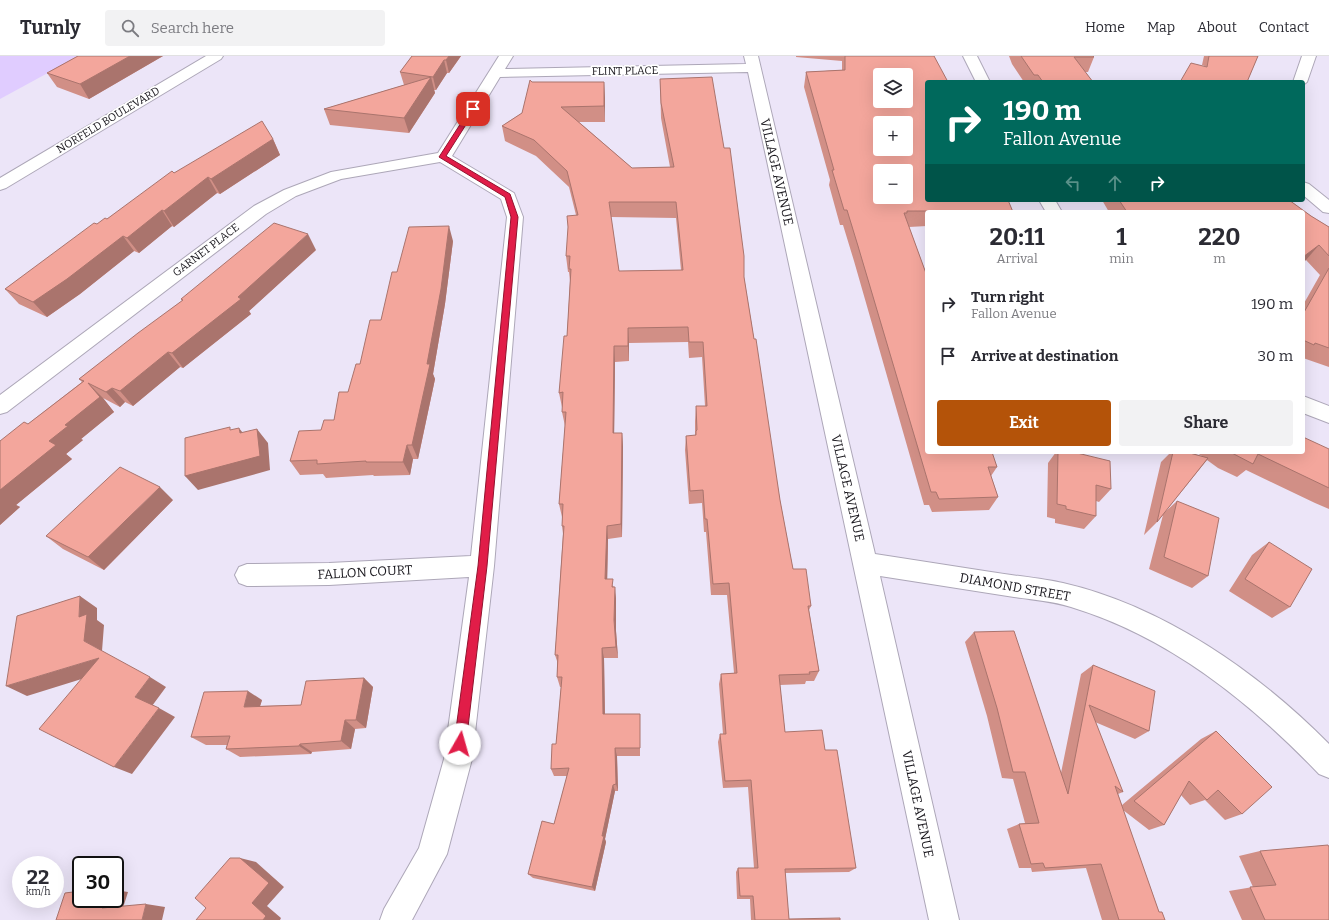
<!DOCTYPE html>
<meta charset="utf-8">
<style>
body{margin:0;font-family:Bitter,serif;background:#f2f2f3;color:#2b2b33;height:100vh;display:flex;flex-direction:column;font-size:15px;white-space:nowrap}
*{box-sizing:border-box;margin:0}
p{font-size:13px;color:#7c7c81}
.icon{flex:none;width:22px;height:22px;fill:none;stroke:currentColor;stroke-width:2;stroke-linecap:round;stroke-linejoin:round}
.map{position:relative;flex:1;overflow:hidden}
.sheet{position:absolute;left:925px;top:154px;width:380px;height:244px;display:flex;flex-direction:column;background:#fff;border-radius:4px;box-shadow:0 4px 16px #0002}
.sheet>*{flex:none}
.hud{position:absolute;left:925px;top:24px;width:380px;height:122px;border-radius:4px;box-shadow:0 4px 16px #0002;background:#00695c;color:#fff;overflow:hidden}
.controls{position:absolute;left:873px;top:12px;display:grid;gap:8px}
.controls a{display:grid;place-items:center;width:40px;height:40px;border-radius:4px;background:#fff;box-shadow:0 4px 16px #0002;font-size:20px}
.speed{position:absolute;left:12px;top:800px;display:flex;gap:8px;font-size:20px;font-weight:700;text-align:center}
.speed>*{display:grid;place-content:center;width:52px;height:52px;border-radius:50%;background:#fff;box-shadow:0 4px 16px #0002;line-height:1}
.speed small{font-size:10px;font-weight:400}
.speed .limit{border:2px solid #111;border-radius:6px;background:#fff;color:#111}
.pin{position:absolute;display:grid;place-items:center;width:34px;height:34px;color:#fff;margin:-17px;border-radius:8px;box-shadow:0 2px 6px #0006}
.me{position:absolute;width:44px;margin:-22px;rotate:7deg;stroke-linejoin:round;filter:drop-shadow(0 0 3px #0008)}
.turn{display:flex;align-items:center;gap:14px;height:84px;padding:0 12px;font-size:18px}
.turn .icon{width:52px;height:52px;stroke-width:2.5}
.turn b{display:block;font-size:28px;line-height:34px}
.lanes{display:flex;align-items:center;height:38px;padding:0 12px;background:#0003;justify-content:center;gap:20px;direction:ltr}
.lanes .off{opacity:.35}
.eta{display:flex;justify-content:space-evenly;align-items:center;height:68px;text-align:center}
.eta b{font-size:24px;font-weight:700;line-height:28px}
.button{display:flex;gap:8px;margin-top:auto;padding:8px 12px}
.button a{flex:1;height:46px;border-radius:4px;background:#b45309;color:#fff;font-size:16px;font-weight:700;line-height:46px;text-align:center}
.button a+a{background:#f2f2f3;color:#2b2b33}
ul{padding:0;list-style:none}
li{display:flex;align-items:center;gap:12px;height:52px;padding:0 12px}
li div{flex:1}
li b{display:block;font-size:15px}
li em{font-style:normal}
header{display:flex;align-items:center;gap:24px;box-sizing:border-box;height:56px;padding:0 20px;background:#fff;border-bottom:1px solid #e1e1e2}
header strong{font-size:19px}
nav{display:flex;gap:22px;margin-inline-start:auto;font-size:14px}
.search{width:280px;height:36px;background:#f2f2f3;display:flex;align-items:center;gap:10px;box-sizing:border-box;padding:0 14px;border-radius:4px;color:#7c7c81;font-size:15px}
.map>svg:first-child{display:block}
</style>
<header>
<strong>Turnly</strong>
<div class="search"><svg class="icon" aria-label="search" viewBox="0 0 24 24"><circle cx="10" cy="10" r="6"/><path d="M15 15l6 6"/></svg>Search here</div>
<nav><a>Home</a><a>Map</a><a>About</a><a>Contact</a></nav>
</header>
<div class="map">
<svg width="1329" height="864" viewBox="0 0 1329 864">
<rect width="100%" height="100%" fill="#ece5f8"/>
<path fill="#e0ccff" d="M0,0H79L0,43Z"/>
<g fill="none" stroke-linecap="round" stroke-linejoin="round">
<defs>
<path id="minor" d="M206,0H223L221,3L6,132L0,134V122Z
M499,0H513L505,13L746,8L744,0H758L875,498C914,504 952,510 991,516C1015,520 1040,522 1063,527C1163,550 1258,616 1329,688V722L1319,718C1249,645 1169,581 1071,551C1052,545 1033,544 1014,541C969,534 925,527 880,520L959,864H929L748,16L500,21L452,100L514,137L523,161L494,510L472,703L447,798L412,864H380L384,853L419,792L444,703L469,521L329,529L247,530L239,527L235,519L239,511L247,508L329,507L471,500L507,161L501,143L440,106L341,123L296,140L266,158L7,356L0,358V339L254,150L284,134L331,116L438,97Z
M963,0H977L990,26H976Z
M1302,0H1316L1307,26L1303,29V26H1293Z
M1303,126L1309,128L1329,144V157L1323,156L1303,139Z
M1039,144H1055L1062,156H1046Z
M1303,340L1329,350V367L1303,357Z"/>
</defs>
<use href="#minor" stroke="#ada7b8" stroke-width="2"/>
<use href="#minor" fill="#fff" fill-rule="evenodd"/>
</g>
<path fill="#d18f86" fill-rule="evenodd" d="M78,0H163L89,43L57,31L47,17Z
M412,0H461L449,17H447L436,34H434L435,37L409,77L330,69L324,53L404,29L400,16Z
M796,0H934L1013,156H927V170L909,171L997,411L991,420L998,441L989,454L932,456L929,449H924L854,205L843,169H840L829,129L830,124L804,31L806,16L842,14V5L796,1Z
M1009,0H1093L1094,1L1088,16H1085L1093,26H1024L1012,8Z
M1204,0H1258L1247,26L1202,9Z
M660,23L744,221L780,444L793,513L811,550L809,554L819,615L814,625H806L805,628L780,629L785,676L825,694L856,812L849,816L785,817L789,863L840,864H751L750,843H737L736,816L738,812H754L748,731L723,732L718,686L720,678H723L719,628L721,618L734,617L727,539H711L706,476H704L702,447L689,448L685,394L686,380H695V365L696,350H705L702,301L689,302L688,286L629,287V305L615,306L614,377H622L623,391L622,481L608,483L607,523L614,531L616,543V575L618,602H604L605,658H640V700H617L618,735H615L605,783L606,786L595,835L533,822L528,818L554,768L567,720H554L551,713L556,688L561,631H560L557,621V605L555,599L563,478L562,470V461L559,448L565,370L562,356L563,351H562L559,337L567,280L570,225L569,216H568L566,200L576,159L569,131L536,100L505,85L502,70L522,57L532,26H604L605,66H579L632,112L670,111L661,62ZM611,161L676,162L681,214L619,215Z
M273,83L280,99L220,138L217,137L174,171L172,170L139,197L134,195L80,238L47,261L19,248L5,233L97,168L107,163L174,117Z
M1102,144H1289L1311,160L1329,171V311L1303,302V249L1320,219L1306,204L1303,206V156H1109Z
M453,185L445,248L433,318L435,323L418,403H413L410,419L374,420L373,419L326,422L323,418L300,419L290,405L321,374L334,364L348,336L360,308L381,264L397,216Z
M316,194L249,255L251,258L183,312L180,311L133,350L125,346L120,351L103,342L114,356L81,383L83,384L66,398L72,403L16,449L20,451L0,469L28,368L82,326L79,323L182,245L181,243Z
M1329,393V453L1315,447L1246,414L1237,421L1218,412L1207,404L1165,456L1177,445L1208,520L1192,532L1149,513L1163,459L1157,466L1144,479L1161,406L1171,396H1186L1202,400L1195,396H1303Z
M1056,396H1073L1111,433L1099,446L1096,445V460L1084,473L1055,467V463L1047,461L1048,407Z
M173,444L104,514L63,493L46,480Z
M1269,486L1290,551L1272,562L1229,535L1252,499Z
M974,576L1061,717L1081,618L1093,609L1149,675L1135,683L1095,666L1123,736L1118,738L1122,749L1201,683L1216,675L1242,758L1225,764L1205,744L1190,749L1181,739L1164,769L1149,774L1123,754L1159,856L1165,864H1102L1086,812L1032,816L1031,812H1019L1007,773L1019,768L1025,767L1013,723L1002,722L987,660L965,586Z
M364,622L373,631L366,672L355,673L351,693L312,696L311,698L240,701L226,693L227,689H206L191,681L262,644L260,650L301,649Z
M1260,795L1329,864H1242L1229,835L1253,831L1239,800Z"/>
<path fill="#aa746d" d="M130,0H163L89,43L80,28Z
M449,0H461L449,17L446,4Z
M444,4L447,17L436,34L433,21Z
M431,21L435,37L409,77L404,62Z
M604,26L605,42V66L604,50Z
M273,83L280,99L220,138L211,123Z
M208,121L217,137L174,171L164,155Z
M162,154L172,170L139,197L127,182Z
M449,170L453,185L445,248L433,318L435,323L418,403L412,389Z
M308,178L316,194L249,255L251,258L183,312L172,297L238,241Z
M123,180L134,195L80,238L47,261L33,246Z
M1319,189L1306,204L1303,206V201Z
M628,272L629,287V305L628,290Z
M614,290L615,306L614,391L613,377Z
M168,296L180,311L133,350L120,335Z
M88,327L103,342L114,356L81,383L83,384L66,398L72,403L16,449L20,451L0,469V434L65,369Z
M112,332L125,346L120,351L106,336Z
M239,372L250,386L240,377Z
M257,373L268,387L270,414L198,434L185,420Z
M622,377L623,391L622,481L621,468Z
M407,389L413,403L410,419L403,406Z
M160,431L173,444L104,514L88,501Z
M607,470L608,483L607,535L605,523Z
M615,531L616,543V575L618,602L616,591L614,564Z
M80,540L97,552V564L104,569L102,595L84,585L79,561Z
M602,592L604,602L605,667L603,658Z
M99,602L117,612L27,640L6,630Z
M150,621L166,631L152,650L135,641Z
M364,622L373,631L366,672L356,664Z
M248,635L262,644L257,660L244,651Z
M159,652L175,661L132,718L114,711Z
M345,664L355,673L351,693L341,685Z
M300,688L312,696L311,698L299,690Z
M615,692L617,700L618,735L616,728Z
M613,729L615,735L605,783L606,786L595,835L592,831L602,780Z
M240,802L256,806L284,831L267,850L281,862L280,864H263L252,847Z
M115,834L128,836L122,855L102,852L104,843H115Z
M146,848L165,851L162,864H142Z"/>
<path fill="#f3a69c" stroke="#aa746d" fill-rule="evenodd" d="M78,0H130L80,28L47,17Z
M412,0H449L446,4H444L433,21L400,16Z
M845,0H934L948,26H927V144H1008L1013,156H956L955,155H907V157H904L927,220V396H992L997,411H988L998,441L939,443L936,436H931L858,190L847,154H844L832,114H834L806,16L845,14ZM880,19H906V45H880ZM880,67H906V93H880ZM880,115H906V141H880Z
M1021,0H1093L1094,1H1074L1093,26H1043L1038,19H1034Z
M1209,0H1258L1247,26H1180L1191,7L1207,11Z
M431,21L404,62L324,53Z
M712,21L724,92H730L744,200V221L754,283H756L780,444L793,513H806L811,550H808L819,615L809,616L810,618L779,619L785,676L822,674L825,694H837L856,812L785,813L789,863L840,862V864H755L753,840H740L738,812H758L751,724L725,725L720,678H726L721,618L737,617L729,527L713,528L707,463H705L703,434L690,435L686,380L696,379V375L697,374L696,350H707L703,286H689L688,271L628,272V290H614L613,377H622L621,468L607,470L605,523H613L612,531H615L614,564L616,591L602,592L603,658H640V692H615L616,728L613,729L602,780H604L592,831L528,818L542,765L554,768L569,712L551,713L552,688H556L562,621H557L558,599H555L564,470H562L563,448H559L566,356H562L563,336L559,337L564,280H567L571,213H569L570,200H566L568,171L567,160L578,159L567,115L534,84L502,70L522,57L530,24L532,26H604V50L561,51L632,112L674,111L661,47L660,23ZM609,146H676L683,214L619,215Z
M262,65L273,83L211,123L208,121L164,155L162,154L127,182L123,180L67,223L33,246L5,233L94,167L97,168L105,162L107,163L172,115L174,117Z
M1119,144H1289L1311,160L1329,171V200L1319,189L1303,201V156H1127Z
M274,167L308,178L238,241L241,243L172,297L168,296L120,335L112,332L106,336L88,327L100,341L65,369L68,370L49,385L56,389L0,434V385L24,366L28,368L84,325L79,323L138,277L183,244L181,243Z
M449,170L441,233L427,308H430L412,389H407L403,406H366V405L317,408V404L290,405L299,375L321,374L324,364H334L339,336H348L356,308H360L370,264H381L392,216H397L409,171Z
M1329,212V292L1315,287L1314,289L1303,284V258Z
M230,371V374L239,372L240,377L257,373L260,400L185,420V382Z
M1303,381L1329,393V432L1258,398L1253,408L1230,396H1303Z
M1058,396H1073L1110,405L1111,433L1096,429V460L1066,453V450L1057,448Z
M1173,396H1186L1208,402L1157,466Z
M120,411L160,431L88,501L46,480Z
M1177,445L1219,462L1208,520L1164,501Z
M1269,486L1312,513L1290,551L1245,523Z
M80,540L79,561L87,558L84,585L150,621L135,641L159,652L114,711L39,673L99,602L6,630L17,560Z
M1014,575L1068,738L1093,609L1155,635L1149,675L1089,649L1123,736L1115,730L1159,856H1162L1165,864H1119L1101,808L1045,812L1043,807L1031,808L1019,768L1039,767L1025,716H1013L997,652L974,576Z
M364,622L356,664H345L341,685L300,688L299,690L226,693L230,680L191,681L204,636L248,635L244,651L301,649L306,625Z
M1216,675L1272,731L1242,758L1218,734L1207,744L1189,725L1164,769L1134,745Z
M1328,789L1329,791V864H1265L1250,831L1276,829L1260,795Z
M230,802H240L269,827L252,847L266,860L263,864H196L206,852L195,842Z
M81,835V843H104L102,852L146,848L142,864H56L65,837Z"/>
<path fill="#e11d48" stroke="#92132f" d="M473,51L476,53L446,100L510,138L518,161L487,510L466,688L464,692L460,694L456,692L454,688L478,510L511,161L505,141L439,101L470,53Z"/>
<g text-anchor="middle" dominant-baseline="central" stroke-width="3.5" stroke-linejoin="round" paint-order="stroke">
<g font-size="11" fill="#19171d" stroke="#fff">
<text transform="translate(625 15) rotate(-1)">FLINT PLACE</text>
<text transform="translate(108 64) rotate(-31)">NORFELD BOULEVARD</text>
<text transform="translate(206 194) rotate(-37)">GARNET PLACE</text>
</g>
<g font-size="13" fill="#19171d" stroke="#fff">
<text transform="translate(777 116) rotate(77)">VILLAGE AVENUE</text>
<text transform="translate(848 432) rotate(77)">VILLAGE AVENUE</text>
<text transform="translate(365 516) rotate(-3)">FALLON COURT</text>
<text transform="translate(1015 531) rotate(10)">DIAMOND STREET</text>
<text transform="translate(918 748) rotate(78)">VILLAGE AVENUE</text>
</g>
</g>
</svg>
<div class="controls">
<a><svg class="icon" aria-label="layers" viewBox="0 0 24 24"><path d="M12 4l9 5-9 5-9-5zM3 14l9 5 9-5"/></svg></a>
<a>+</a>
<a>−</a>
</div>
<div class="speed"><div>22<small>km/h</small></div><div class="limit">30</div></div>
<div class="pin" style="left:473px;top:53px;background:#d93025"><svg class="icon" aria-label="arrive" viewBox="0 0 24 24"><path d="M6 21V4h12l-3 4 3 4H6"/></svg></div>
<svg class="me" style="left:460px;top:688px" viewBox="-20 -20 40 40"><circle r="19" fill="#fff"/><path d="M0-13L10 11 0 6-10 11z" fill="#e11d48"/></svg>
<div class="hud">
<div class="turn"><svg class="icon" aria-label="right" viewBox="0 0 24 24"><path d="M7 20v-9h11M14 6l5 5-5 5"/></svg><div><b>190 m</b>Fallon Avenue</div></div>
<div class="lanes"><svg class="icon off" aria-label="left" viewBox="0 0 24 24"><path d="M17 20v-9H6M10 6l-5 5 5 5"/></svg><svg class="icon off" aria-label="ahead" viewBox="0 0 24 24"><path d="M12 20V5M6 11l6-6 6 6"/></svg><svg class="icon" aria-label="right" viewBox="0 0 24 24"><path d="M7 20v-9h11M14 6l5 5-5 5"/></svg></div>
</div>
<section class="sheet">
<div class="eta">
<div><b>20:11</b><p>Arrival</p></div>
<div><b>1</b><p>min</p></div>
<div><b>220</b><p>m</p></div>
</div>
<ul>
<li><svg class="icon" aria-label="right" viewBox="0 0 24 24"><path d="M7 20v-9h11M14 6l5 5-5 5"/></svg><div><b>Turn right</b><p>Fallon Avenue</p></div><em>190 m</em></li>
<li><svg class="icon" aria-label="arrive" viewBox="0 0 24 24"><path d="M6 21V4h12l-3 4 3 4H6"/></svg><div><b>Arrive at destination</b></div><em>30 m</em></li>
</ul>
<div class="button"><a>Exit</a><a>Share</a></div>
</section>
</div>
